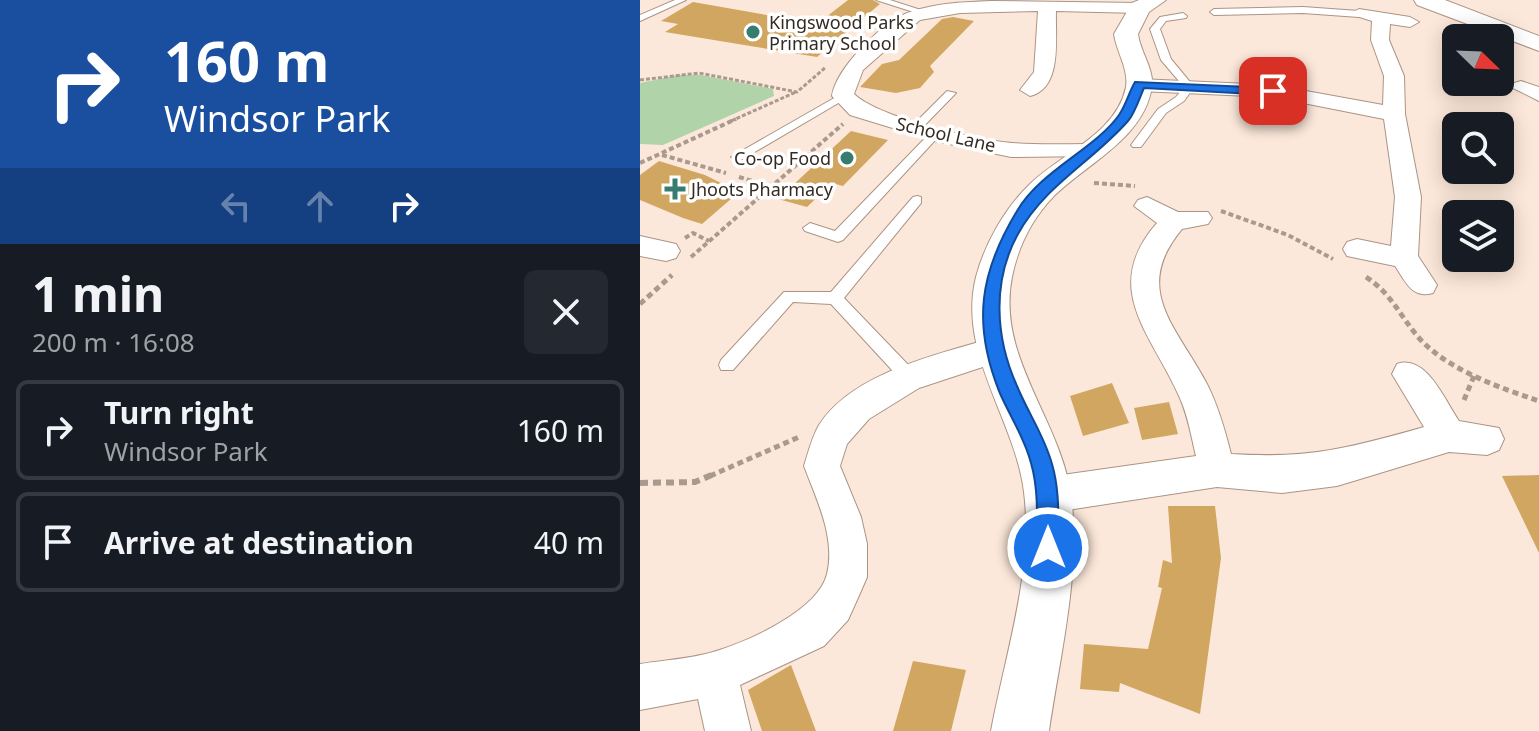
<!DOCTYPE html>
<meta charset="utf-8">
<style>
body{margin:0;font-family:"Noto Sans",sans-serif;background:#242831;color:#f1f3f6;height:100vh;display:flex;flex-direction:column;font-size:30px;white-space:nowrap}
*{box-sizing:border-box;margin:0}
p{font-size:26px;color:#9ea1a6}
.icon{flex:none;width:44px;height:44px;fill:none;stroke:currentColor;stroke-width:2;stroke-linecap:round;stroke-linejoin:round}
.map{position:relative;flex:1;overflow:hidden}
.sheet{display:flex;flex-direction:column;background:#171b24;width:640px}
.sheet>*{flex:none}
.hud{background:#1a4fa0;color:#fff;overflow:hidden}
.needle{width:52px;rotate:113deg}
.buttons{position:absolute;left:802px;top:24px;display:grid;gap:16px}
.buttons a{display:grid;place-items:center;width:72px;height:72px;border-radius:12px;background:#171b24;box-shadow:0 4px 20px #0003;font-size:40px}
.pin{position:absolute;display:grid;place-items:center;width:68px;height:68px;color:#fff;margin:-34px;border-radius:16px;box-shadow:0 4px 12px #0006}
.me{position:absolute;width:88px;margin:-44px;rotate:0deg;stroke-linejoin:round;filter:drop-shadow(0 0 6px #0008)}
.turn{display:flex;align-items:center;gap:28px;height:168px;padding:0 32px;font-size:36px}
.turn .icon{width:104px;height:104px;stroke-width:2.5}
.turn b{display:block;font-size:56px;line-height:68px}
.lanes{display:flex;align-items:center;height:76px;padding:0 32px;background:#0003;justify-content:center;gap:40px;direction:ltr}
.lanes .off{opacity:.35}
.round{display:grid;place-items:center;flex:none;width:84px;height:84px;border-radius:12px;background:#242831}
.overview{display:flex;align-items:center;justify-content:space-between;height:136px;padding:0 32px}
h1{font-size:48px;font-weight:700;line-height:60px}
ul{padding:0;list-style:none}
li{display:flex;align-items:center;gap:24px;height:100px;margin:0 16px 12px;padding:0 16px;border:4px solid #363941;border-radius:12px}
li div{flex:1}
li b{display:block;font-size:30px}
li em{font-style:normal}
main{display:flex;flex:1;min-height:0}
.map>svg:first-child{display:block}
</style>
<main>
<section class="sheet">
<div class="hud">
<div class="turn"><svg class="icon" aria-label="right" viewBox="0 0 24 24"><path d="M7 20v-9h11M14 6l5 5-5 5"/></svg><div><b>160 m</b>Windsor Park</div></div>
<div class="lanes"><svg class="icon off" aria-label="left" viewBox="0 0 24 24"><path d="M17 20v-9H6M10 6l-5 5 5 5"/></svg><svg class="icon off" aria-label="ahead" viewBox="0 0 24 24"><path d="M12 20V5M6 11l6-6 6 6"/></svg><svg class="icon" aria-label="right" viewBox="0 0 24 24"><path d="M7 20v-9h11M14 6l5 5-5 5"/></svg></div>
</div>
<div class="overview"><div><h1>1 min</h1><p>200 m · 16:08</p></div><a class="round"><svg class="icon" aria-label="close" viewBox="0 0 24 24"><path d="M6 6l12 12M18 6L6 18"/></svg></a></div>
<ul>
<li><svg class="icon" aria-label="right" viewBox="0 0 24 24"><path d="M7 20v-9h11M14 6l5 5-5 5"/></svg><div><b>Turn right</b><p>Windsor Park</p></div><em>160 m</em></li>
<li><svg class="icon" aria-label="arrive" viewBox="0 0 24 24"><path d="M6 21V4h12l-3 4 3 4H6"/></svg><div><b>Arrive at destination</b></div><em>40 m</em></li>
</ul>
</section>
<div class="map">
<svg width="899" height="731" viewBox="0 0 899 731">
<rect width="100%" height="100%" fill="#fce8da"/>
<path fill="#b1d3aa" d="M38,75H61L133,89L134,96L23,145L0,144V83Z"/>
<path fill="#d1a661" d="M208,0H233L240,4L177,57L25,32L38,24L21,21L53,2L177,24Z
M313,17L334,21L290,66L294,72L280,88L256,93L220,87L242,64L259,60L302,19Z
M211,131L248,140L203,186L192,183L167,207L138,199Z
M19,161L65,175L99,192L62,224L43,218L0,200V175Z
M472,383L489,423L443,436L430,396Z
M529,402L538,434L502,440L494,408Z
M899,475V553L862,476Z
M528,506H575L581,558L560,714L480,683L479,692L440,689L444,644L508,649L522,588L518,587L523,560L532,563Z
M273,661L326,670L311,731H253Z
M151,665L176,731H122L108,690Z"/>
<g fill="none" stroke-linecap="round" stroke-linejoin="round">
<defs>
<path id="service" d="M35,0H46L0,21V15Z
M236,0H250L287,12L283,15Z
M663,7L719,11L723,14L719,17L663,13L574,15L570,12L574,9Z
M543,13L547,16L546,18L526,21L520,29L531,59L554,87L544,101L526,113L501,147H493L491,145L518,109L536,97L544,87L521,60L510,29L520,17Z
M307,91L316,93L280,130H272V126Z
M203,93L207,94V98L101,160L97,161L91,157Z
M295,131L301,134L299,136L203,240L198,242L165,231L163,228L170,223L195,231L291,132Z
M277,196L281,197V203L204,298L275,372L277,377L275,382L269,384L263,382L191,304L153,302L93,370H81L79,365L81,360L144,292H191L273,197Z"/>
<path id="minor" d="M351,1L500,3L509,8L500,13L416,11C415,37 423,88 390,96L380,90L394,72L398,11L320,13L280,20L223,70L214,94C239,118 337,140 373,143C398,145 423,144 448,144L456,146L460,151L456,156L371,157L295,141L210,115L192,96C196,68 244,20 270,12C296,3 324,2 351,1Z
M719,9L770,17L779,22L770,27L750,24L749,40L764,76L765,114L781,197L778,256L797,285L793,293C772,299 766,282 755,266L707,256L703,249L707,242L717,239L751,246L755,197L744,119L633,97L499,91L489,85L499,79L633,85L743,105L744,76L731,40L732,21L710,14Z
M881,81L899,87V101L871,87L874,83Z
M507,197L538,212H568L572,218L568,224L542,229C491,290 537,327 567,384C578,406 585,430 591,454C669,459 710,448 784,427L752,374L757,364C786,354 804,399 819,421L859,428L864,439L859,450L847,455L809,452L697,486L642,493L577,487L408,513L395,508L389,495L395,482L408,477L556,456C551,436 548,415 539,396C511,333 460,288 517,223L494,206L498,200Z
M0,236L36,244L40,251L36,258L26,261L0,256Z
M356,337L367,341L372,350L367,359L279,388L229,419L207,444L200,466L221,517L227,544V577L221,591L208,620L184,646L100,685L111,731H65L58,699L0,710V664C24,660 50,659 73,652C107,642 178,611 187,574C196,538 176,498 164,466C168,453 172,437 179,425C213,372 300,354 356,337Z"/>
<path id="tertiary" d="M499,0H526L509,12L498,34C500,51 514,69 512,86C505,138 446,164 413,197C392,219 378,247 372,277C356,357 421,420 431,496C441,573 420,655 409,731H351C365,655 394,570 384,492C375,419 317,353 336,277C345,243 365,208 390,184C421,154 477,133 486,87C489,69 476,51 474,34L492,3Z
M774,0H805L899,36V51L777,5Z"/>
</defs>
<use href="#service" stroke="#ab9484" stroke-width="2"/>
<use href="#minor" stroke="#ab9484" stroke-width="2"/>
<use href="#tertiary" stroke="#ab9484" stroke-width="2"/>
<path stroke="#a9998e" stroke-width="3" stroke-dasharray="4 2" stroke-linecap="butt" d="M0,80L59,73L157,92L186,67
M91,121L156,92"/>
<path stroke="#a9998e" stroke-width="4" stroke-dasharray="5 3" stroke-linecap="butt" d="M22,155L86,173
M0,163L96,119
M99,177L129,186
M454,183L495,186
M581,211L648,235L693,259
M45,238L53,233L69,241
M51,257L203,124"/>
<path stroke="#a9998e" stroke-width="5" stroke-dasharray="6 4" stroke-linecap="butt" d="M726,277C751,293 760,316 779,338C808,370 858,387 899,401
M0,304L32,275
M824,400L834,376
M70,476L159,437"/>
<path stroke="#a9998e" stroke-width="6" stroke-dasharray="8 5" stroke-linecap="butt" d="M0,483L55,482L74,474"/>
<use href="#service" fill="#fff" fill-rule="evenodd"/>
<use href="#minor" fill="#fff" fill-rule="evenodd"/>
<use href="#tertiary" fill="#fff" fill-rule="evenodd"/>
</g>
<path fill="#1a73e8" stroke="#114b97" stroke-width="2" d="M495,82L633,88L639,91L633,95L504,88C499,99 495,113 488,121C452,162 405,185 378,234C352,281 355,337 377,386C388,413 404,435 412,464C420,491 418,520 419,548L416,556L408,559L400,556L396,548C397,520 399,491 391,463C384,436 369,415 359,391C332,323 340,272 377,211C400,171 455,149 479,115C486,105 489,92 495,82Z"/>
<g fill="#377c6f" stroke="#fff" stroke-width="3">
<circle cx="113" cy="32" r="8"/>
<circle cx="207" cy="158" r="8"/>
<path d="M31 177h8v8h8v8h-8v8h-8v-8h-8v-8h8z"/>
</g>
<g text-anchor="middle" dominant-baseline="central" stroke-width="7" stroke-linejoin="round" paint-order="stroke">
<g font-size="18" fill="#332a23" stroke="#fff" text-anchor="start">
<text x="129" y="22">Kingswood Parks<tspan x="129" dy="21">Primary School</tspan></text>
<text x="191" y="158" text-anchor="end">Co-op Food</text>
<text x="51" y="189">Jhoots Pharmacy</text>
</g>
<g font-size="18" fill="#332a23" stroke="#fff">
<text transform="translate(306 134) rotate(13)">School Lane</text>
</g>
</g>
</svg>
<div class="buttons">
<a><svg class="needle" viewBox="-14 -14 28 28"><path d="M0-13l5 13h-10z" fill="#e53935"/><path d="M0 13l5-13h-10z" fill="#9ea1a6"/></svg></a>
<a><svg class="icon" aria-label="search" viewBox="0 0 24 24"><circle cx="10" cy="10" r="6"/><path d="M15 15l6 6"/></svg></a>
<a><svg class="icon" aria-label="layers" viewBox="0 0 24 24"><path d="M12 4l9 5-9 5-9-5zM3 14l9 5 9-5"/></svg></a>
</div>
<div class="pin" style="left:633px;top:91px;background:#d93025"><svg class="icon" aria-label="arrive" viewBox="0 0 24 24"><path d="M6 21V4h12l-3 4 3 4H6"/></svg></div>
<svg class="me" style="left:408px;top:548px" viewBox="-20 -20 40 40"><circle r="17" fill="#1a73e8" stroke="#fff" stroke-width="3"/><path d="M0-11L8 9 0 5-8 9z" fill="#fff"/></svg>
</div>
</main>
